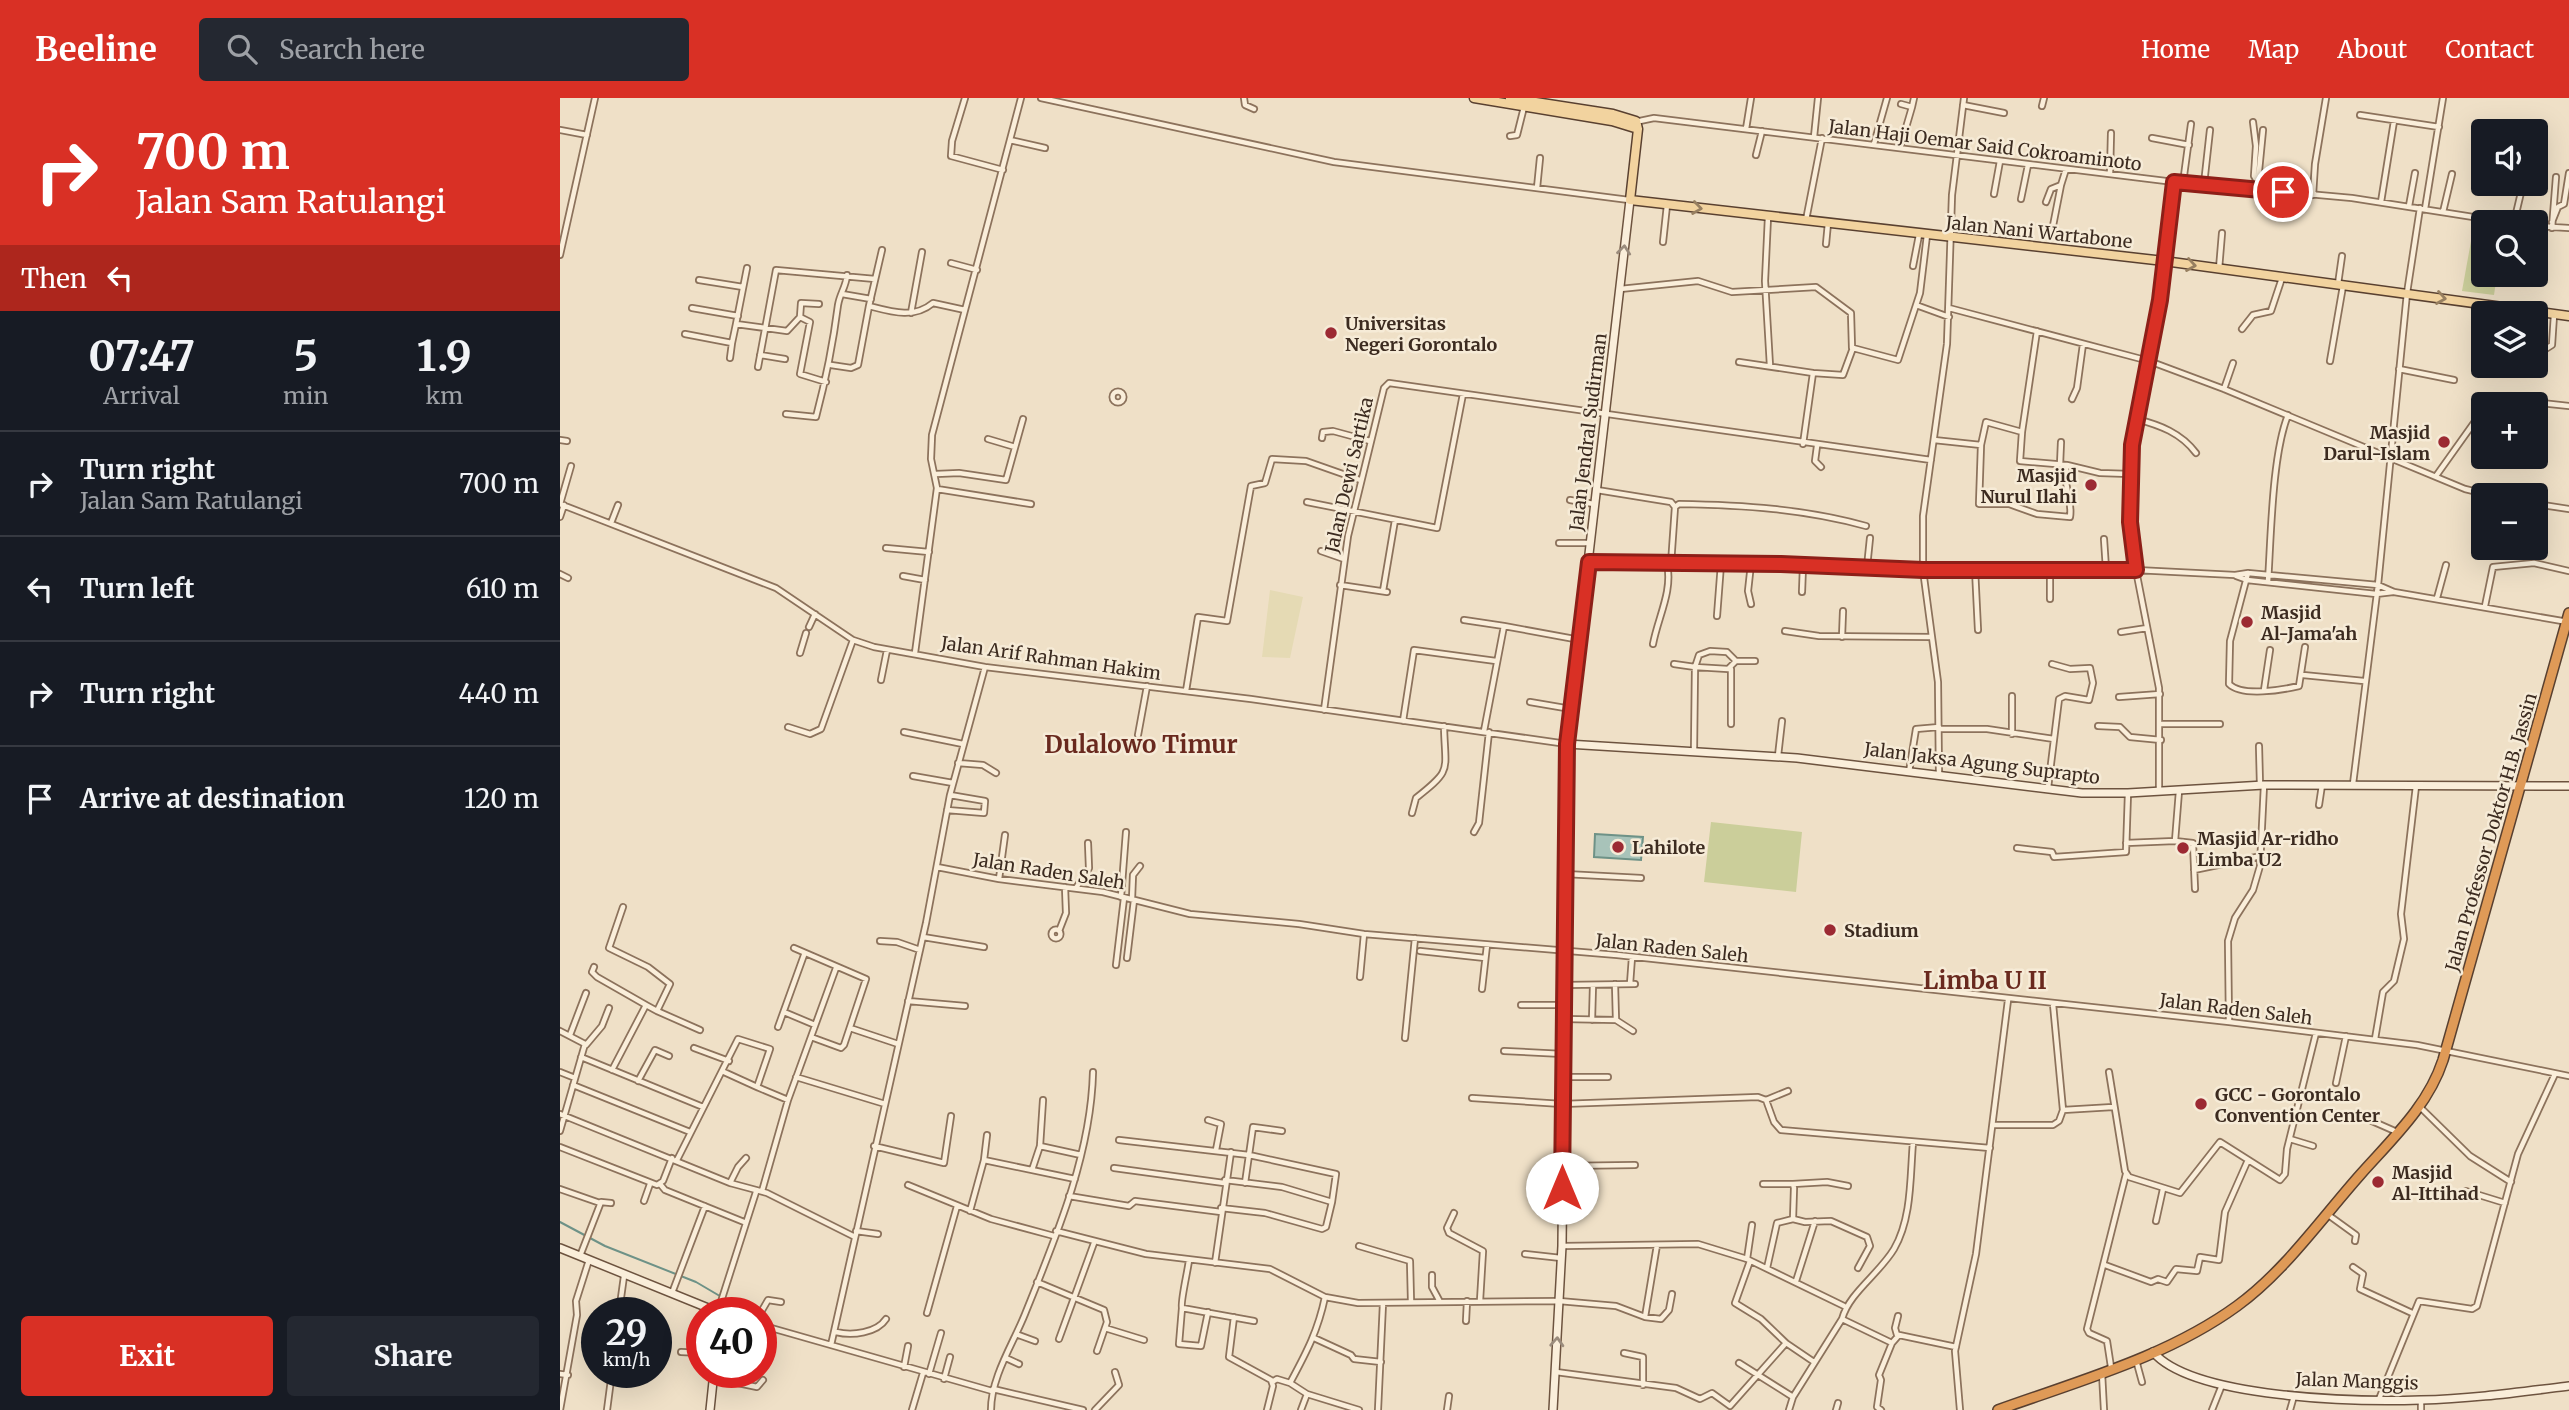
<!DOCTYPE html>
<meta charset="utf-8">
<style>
body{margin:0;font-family:Merriweather,serif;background:#242831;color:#f1f3f6;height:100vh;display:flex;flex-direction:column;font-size:26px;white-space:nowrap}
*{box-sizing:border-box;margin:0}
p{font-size:23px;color:#9ea1a6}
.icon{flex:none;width:38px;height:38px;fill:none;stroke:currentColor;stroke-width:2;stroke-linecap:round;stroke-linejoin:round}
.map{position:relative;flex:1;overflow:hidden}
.panel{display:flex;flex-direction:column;background:#171b24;width:560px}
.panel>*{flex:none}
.top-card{background:#d93025;color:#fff;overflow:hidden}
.buttons{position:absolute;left:1911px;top:21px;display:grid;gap:14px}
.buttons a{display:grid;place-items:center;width:77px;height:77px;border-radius:7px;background:#171b24;box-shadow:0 7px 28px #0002;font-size:35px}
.speed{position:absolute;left:21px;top:1199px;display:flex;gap:14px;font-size:35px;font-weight:700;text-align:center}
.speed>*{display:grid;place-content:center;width:91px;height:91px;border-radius:50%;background:#171b24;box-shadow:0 7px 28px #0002;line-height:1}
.speed small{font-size:18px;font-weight:400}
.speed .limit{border:10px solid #d22;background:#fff;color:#111}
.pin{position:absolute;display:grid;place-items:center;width:60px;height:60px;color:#fff;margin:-30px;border:4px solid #fff;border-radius:50%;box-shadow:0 2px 7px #0007}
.me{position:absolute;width:77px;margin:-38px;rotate:0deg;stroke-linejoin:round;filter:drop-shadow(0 0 5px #0008)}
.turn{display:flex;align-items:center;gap:24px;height:147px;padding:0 21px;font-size:32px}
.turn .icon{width:91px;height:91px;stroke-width:2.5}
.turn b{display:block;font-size:49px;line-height:60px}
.then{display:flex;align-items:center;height:66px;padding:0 21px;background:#0003;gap:14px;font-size:26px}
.eta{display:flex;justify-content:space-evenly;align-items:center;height:119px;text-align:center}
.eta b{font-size:42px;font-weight:700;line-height:49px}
.cta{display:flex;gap:14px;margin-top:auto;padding:14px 21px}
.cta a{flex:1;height:80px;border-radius:7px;background:#d93025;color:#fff;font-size:28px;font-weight:700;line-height:80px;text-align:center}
.cta a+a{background:#242831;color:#f1f3f6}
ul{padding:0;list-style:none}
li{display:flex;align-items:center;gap:21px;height:105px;padding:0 21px;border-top:2px solid #363941}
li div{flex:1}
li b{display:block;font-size:26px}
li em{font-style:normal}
header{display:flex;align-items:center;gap:42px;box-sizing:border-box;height:98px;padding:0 35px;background:#d93025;color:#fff}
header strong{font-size:33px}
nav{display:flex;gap:38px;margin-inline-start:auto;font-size:24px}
.search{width:490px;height:63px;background:#242831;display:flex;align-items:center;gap:18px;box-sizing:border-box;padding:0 24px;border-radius:7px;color:#9ea1a6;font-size:26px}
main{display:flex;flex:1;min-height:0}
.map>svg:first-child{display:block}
</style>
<header>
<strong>Beeline</strong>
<div class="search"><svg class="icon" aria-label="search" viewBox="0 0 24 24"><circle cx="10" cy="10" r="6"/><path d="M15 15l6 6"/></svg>Search here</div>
<nav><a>Home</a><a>Map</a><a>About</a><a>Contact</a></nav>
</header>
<main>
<section class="panel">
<div class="top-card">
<div class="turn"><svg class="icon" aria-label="right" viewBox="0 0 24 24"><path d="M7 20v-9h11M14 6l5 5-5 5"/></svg><div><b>700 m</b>Jalan Sam Ratulangi</div></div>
<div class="then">Then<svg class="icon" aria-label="left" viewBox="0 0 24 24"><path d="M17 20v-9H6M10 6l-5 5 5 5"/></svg></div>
</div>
<div class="eta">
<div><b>07:47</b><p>Arrival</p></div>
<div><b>5</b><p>min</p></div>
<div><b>1.9</b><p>km</p></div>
</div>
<ul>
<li><svg class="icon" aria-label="right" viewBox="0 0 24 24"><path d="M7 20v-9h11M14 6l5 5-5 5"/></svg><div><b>Turn right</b><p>Jalan Sam Ratulangi</p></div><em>700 m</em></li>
<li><svg class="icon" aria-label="left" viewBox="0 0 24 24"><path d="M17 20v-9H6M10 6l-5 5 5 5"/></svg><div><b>Turn left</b></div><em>610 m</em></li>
<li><svg class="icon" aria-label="right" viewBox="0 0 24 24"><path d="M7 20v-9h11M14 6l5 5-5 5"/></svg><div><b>Turn right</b></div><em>440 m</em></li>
<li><svg class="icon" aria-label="arrive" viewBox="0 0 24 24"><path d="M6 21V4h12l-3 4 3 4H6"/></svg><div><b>Arrive at destination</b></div><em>120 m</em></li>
</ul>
<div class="cta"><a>Exit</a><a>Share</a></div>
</section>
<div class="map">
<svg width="2009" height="1312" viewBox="0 0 2009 1312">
<rect width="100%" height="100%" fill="#efe0c7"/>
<path fill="#e5dab4" d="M710,492L743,499L730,560L702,559Z"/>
<path fill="#cbce9a" d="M1915,121L1932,124H1923V177H1937L1934,197L1902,193Z
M1151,724L1242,734L1236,794L1144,784Z"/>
<path fill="#a8c3b9" stroke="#6e9287" stroke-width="2" d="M1035,736L1083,739L1081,762L1034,759Z"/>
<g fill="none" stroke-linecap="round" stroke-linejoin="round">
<path stroke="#6e9287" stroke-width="2" d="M0,1124L45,1148L136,1184L170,1204"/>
<defs>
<path id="street" d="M405,0L392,43L391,58L443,72
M481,0L774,64L1069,102
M684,0L685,7L694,11
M1403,7L1444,15
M1482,8L1484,0
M1352,9L1354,0
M1800,17L1879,29
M1075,24L1094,20L1614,84L1792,100L1945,124
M1693,24L1696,48L1694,78L1698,85
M1186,31L1191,0
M0,32L27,37
M950,38L957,37L964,9
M1254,39L1258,0
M1592,40L1629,47
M450,42L485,50
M1314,46L1327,0
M1340,50L1352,9L1341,6
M1196,57L1202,33
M1550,76L1551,35
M1698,83L1703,32
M1623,85L1631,26
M1644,86L1650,32
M977,90L980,60
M1434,96L1440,63
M1753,97L1755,66L1766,0
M1461,101L1468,67
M1486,104L1491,91L1501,87L1506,71
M1821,104L1834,23
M1849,108L1855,75
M1865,111L1883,0
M1883,114L1892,76
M1208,119L1205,183L1210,268
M1246,122L1262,40
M1954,124L1963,86
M1992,124L1998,109L2004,106L2009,75
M1976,128L2009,130
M1992,130L1996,79
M1491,138L1501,87
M1103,144L1107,107
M1266,146L1268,125
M322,152L309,208C332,214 354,221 373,205L405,212
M0,157L35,0
M391,165L417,172
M1353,168L1359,137
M1659,171L1662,135
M139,182L183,189
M1778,186L1782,158
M1060,191L1138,183L1172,194L1256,189L1291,215L1292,250
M282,196L311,201
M1356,207L1389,219
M132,210L178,218
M1389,210L1589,263L1664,291L1905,391L1930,397
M351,215L362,154
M240,219L250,224L240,276L266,284
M176,226L187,170
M1682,231L1693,217L1711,213L1722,180
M1477,233L1462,334L1460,363L1507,367L1540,375L1570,376
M125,236L172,245L176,226L227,233L240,219L241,205L259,206
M1981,254L1992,247L1994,217
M200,257L225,261
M170,260L172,245
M1770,263L1783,188
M1179,264L1253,275L1243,346
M271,267L291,270L298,267L309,208
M198,269L216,172L315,181
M1839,271L1894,282
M1253,275L1283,277L1293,250L1338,262L1360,195L1367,137
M1664,291L1673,265
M552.5 299a5.5 5.5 0 1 1 11 0a5.5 5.5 0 1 1-11 0Z
M1512,301L1517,290L1523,246
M1927,306L1935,300L2009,308
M226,316L256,319C266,281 273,246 278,207C280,195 286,189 287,177
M1576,321C1600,327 1621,335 1636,355
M762,340L763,334L773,333L810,343
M428,341L455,349
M0,342L7,343
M1374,342L1421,347L1426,324L1462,334
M1421,347L1419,406H1449L1477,416L1510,419C1513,401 1502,387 1507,367
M1257,348L1255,363L1261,369
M1500,367L1501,344
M376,376L399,375L446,382L463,321
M1876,378L1923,312
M377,391L471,406
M1037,392L1111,404L1115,409L1111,466
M1010,402L1034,406
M747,404L877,430L903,296
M0,406L216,490L293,542L314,549L425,569L691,601L1007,646
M0,406L11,368
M1976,406L2009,411
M1115,409L1119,406C1183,407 1245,411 1306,428
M0,419L4,407
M51,425L58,407
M1544,441L1546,471
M999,445H1030
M326,450L369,454
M761,453L784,461
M1029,464L1221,466L1363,472H1576L1675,477L1688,475L1818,487L1834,494L2008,524
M1191,466L1188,493L1191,506
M1307,469L1310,440
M1415,471L1418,532
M1490,472V501
M1688,475L1670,543L1669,586C1682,599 1722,592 1739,588L1745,549
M0,476L8,480
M343,478L365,482
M1676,478L1687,482L1816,496L1833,494
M1708,484C1711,439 1712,357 1728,317
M780,487L827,494
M823,493L835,422
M1242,494L1243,468
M1877,500L1886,467
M1925,508L1933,469L1974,465L2009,473
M1157,518L1161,466
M904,522L944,528
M249,529L255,516
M1225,533L1259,538L1371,539
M1561,534L1587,530
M1282,539L1283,513
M1093,546C1098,519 1113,493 1107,466
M240,555L246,535
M355,555L377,390L371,361L372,337L461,0
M1114,566L1135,569L1139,557L1150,553L1167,554L1176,563
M1743,577L1804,583
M321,582L327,552
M1704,592L1710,552
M626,593L638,519L667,523L691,388L705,385L712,361L746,363L800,382
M1559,599L1600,596
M970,604L1011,611
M764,612L788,438L824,290L829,285L1371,362
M843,623L854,552L936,563
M1171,626V571
M1602,626H1660
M1538,628L1560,629L1570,639L1601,642
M228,629L250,636L261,631L293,542
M1379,631H1427L1494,641
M924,633L944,528L1020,542
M344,634L403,646
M1452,636V598
M578,637L587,588
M1699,648L1700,687
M1134,652L1135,569L1168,571L1176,563H1195
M1218,658L1222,623
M398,665L423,667L436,675
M1349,674L1356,631L1379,629
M1379,677L1378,584L1363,472V418L1387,246L1392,97L1404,0
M353,678L393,685
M1793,686L1818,487L1847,195L1860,110
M1488,690L1499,601L1505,598L1529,602L1533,585L1530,570L1510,571L1492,566
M1599,693V590L1574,462L1570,376L1572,347L1600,202L1614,84
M1759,707L1762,687
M387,712L424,715L425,703L390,697
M852,715L856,700C893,671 885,674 884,628
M914,734L919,725L929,634
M1615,743L1633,745L1635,791
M1566,745L1615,743L1619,693
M1457,750L1492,754L1494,759L1566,754L1568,695
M377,769L439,781L543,794L630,816L739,826L804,836L1057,857L1669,924L1857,947L2009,978
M1634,772L1701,758
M1005,776L1081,780
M439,781L445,737
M516,790L529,770L528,745
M561,799L566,734
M572,801L573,777L580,768
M491.5 836a4.5 4.5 0 1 1 9 0a4.5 4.5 0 1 1-9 0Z
M499,833L506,815L505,789
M363,839L424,849
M320,843L337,844L360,852
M234,850L306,881L284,947L281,950L251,939
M860,853L925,860
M567,860L574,802
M556,867L564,800
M34,869L32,874L37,879L86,907
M800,879L804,836
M1070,886L1072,859
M1006,887L1075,886
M922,891L927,847
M348,903L405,908
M1493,906L1503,1012L1553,1009
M961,907H1005
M97,913L140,932
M224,914L255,927
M1005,921L1056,922L1055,886
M1032,922L1033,887
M1056,922L1073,933
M1669,924L1668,843L1675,820L1693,792L1700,768L1704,687
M218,929L244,857
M290,930L338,946
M0,933L25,946L0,1033
M10,937L26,895
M845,940L855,840
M1815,941L1823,894L1834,883L1844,841L1841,816L1856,688
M26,947L42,928L49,910
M134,950L169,963
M944,953L1003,956
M21,959L143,1009
M52,972L86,907L97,913L110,886L88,869L49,850L63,809
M0,974L15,980
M164,974L197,989
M1549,974L1565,1073L1569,1079L1620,1095L1660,1044L1720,1082L1725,1076L1727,1051L1756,935
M236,979L325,1006
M1004,979H1048
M78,983L95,952L109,958
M1776,985L1786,938
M13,987L130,1034
M912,1000L1002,1006L1198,999L1206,1002L1214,1024L1221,1032L1430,1050
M1206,1002L1228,993
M1860,1009L1910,1058L1951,1084
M0,1016L170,1085L207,1095L295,1139
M1796,1016L1837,1034
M648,1022L661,1026L656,1052
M1433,1027H1493L1499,1023L1503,1012
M1730,1041L1753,1048
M559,1042L689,1057L776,1076L772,1104
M314,1048L384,1065L391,1018
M480,1048L483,1002
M0,1049L97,1087L103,1083L112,1060
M117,1062L178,941L210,951L197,989L228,1002
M424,1062L515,1081
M1002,1068L1075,1067
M554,1070L664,1085
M472,1072L480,1048L521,1057
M170,1085L178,1069L186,1060
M685,1085L693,1029L722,1033
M100,1086L105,1092L184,1124
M1203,1086H1233L1234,1090L1233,1121L1217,1125L1207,1170
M1233,1086L1267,1084L1288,1088
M348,1087L431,1121L494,1138
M0,1091L40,1105
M202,1093L228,1002L276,870
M1906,1093L1945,1105
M509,1098L569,1108L575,1103L661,1114
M84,1103L90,1086
M661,1110L705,1115L762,1131L766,1129L772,1104L722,1089L665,1082
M410,1113L424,1062L427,1037
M894,1115L887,1130L889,1135L923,1153L920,1203
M1767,1116L1796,1137L1795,1143
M1233,1121L1245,1124L1271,1123L1307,1139L1310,1148L1298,1170
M1596,1123L1603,1091
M296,1133L318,1136
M496,1133L586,1156L710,1171L765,1199L798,1205L999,1203L1056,1208L1085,1219L1101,1221L1109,1212L1112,1196
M799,1148L850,1163L851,1203
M1003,1148L1138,1146L1187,1161L1284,1208
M965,1156L1001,1160
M20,1158L41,1104L51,1105
M1187,1161L1192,1127
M1190,1163L1175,1205L1201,1221L1226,1245
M655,1165L671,1054
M1545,1167L1591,1184L1598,1181L1607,1184L1616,1171L1637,1173L1640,1159L1659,1162L1665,1114L1688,1062
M1793,1169L1803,1176L1800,1191L1852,1215
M872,1177V1189L879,1202
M1236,1183L1255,1123
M477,1184L544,1212L547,1224L537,1253
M112,1195L145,1108
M622,1210C620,1205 628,1172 629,1162
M59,1214L64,1178
M163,1214L158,1213L196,1094
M201,1214L208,1202L221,1204
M648,1214L641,1248L619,1246L622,1210L694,1223
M367,1215L397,1108
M674,1219L669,1259L711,1282L713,1288L707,1312
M1085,1219L1097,1147
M1282,1221L1332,1245L1339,1237L1396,1249
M906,1223L907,1203
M201,1227L432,1293
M545,1230L584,1242
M276,1234C292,1238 317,1235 326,1221
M456,1236L475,1243
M1337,1237L1335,1230L1338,1218
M754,1240L791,1257L794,1261L821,1264
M499,1241L534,1145
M271,1247L366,825L390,697L425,569
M121,1254L142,1255
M1064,1255L1083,1259V1287
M446,1260L459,1266
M1576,1262L1582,1284
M1179,1265L1233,1299
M344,1269L348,1248
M1551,1269L1547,1243L1529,1235L1527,1231L1566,1076
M996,1274L1116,1290L1140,1301L1152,1295L1170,1308L1226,1245L1254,1264
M1542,1275L1544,1312
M0,1276L8,1277
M369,1276L381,1235
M154,1280L197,1289L203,1282
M384,1281L390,1259
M712,1284L717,1281L730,1285C746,1255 758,1233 765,1199
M730,1285L747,1296L799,1312
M433,1291L523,1312
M1819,1301L1859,1203L1912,1211L1917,1208L1958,1056L1995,976
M1861,1302V1312
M0,1312L17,1217L16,1203L29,1162
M47,1312L52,1274
M352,1312L363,1275
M431,1312C431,1279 453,1246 465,1216C496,1139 531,1057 533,974
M535,1312L559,1287L555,1274
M741,1312L747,1296
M818,1312L823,1205
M887,1312L889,1298
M1229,1312L1233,1299L1282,1221C1289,1195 1319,1176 1334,1151C1352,1120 1350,1079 1353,1044
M1276,1312L1278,1305
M1321,1312L1317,1309L1321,1282L1319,1277L1332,1245
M1400,1312L1395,1253L1416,1156L1448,902
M1652,1312L1662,1287
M1730,1312L1734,1298"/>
<path id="secondary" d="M1007,646L1237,660L1522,695H1568L1704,687L2009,688
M0,1150L158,1214
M1593,1254C1633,1301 1800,1304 1861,1302C1910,1301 1960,1294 2009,1288
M150,1312L154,1274
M993,1312L1002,1148L1007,646L1070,102"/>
<path id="primary" d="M914,0L1052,23L1078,31
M950,0L1053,16L1076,23L1078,31L1070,102L1604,163L2009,218"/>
<path id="highway" d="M1438,1312C1518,1283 1607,1259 1677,1208C1724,1174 1761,1121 1800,1077C1832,1041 1868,1008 1883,962L2009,515"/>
</defs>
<use href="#street" stroke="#8c725c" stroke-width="8"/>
<use href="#secondary" stroke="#6d533f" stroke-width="10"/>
<use href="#primary" stroke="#594030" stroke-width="11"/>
<use href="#highway" stroke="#594030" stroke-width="12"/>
<use href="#street" stroke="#faeeda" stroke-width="4.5"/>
<use href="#secondary" stroke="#faeeda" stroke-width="7"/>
<use href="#primary" stroke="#f2d39f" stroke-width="8"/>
<use href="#highway" stroke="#df9a57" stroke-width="9"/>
</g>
<defs><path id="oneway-chevron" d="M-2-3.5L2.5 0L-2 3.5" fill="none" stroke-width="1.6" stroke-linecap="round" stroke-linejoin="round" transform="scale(1.75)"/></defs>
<g stroke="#977f60">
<use href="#oneway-chevron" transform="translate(1137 110) rotate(8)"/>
<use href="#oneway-chevron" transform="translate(1631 167) rotate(9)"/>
<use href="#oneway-chevron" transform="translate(1881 200) rotate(9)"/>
</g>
<g stroke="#9b8c7d">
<use href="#oneway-chevron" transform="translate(1064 152) rotate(-84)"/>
<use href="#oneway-chevron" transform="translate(997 1244) rotate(-87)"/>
</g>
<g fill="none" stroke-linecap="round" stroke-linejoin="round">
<defs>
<path id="route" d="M1002,1090L1007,646L1029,464L1221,466L1363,472H1576L1570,424L1572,347L1600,202L1614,84L1723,94"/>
</defs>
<use href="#route" stroke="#8d1f18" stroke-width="18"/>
<use href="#route" stroke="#d93025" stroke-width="12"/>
</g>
<g fill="#9c2a33" stroke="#f6ebd7" stroke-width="2.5">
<circle cx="771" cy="235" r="7"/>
<circle cx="1884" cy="344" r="7"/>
<circle cx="1531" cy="387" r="7"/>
<circle cx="1687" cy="524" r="7"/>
<circle cx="1058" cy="749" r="7"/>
<circle cx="1623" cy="750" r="7"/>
<circle cx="1270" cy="832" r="7"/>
<circle cx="1641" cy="1006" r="7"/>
<circle cx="1818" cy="1084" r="7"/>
</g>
<g text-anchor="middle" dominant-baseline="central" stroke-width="5" stroke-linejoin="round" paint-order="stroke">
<g font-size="18" fill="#3c2b20" stroke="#f6ebd7">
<text transform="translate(1425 47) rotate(7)">Jalan Haji Oemar Said Cokroaminoto</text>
<text transform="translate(1479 134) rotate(6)">Jalan Nani Wartabone</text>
<text transform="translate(1028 334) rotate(-83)">Jalan Jendral Sudirman</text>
<text transform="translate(789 377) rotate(-77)">Jalan Dewi Sartika</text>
<text transform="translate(491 560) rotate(8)">Jalan Arif Rahman Hakim</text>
<text transform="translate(1422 665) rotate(7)">Jalan Jaksa Agung Suprapto</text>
<text transform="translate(1931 734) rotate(-74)">Jalan Professor Doktor H.B. Jassin</text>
<text transform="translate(489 773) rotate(9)">Jalan Raden Saleh</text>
<text transform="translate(1112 850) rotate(6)">Jalan Raden Saleh</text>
<text transform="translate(1676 911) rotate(7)">Jalan Raden Saleh</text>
<text transform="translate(1797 1283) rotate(2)">Jalan Manggis</text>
</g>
<g font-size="18" font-weight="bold" fill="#3c2b20" stroke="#f6ebd7" text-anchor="start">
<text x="785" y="225">Universitas<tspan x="785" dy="21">Negeri Gorontalo</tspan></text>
<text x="1870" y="334" text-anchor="end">Masjid<tspan x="1870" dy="21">Darul-Islam</tspan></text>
<text x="1517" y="377" text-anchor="end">Masjid<tspan x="1517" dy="21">Nurul Ilahi</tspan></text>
<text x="1701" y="514">Masjid<tspan x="1701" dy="21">Al-Jama'ah</tspan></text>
<text x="1637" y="740">Masjid Ar-ridho<tspan x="1637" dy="21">Limba U2</tspan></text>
<text x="1072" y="749">Lahilote</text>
<text x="1284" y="832">Stadium</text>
<text x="1655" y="996">GCC - Gorontalo<tspan x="1655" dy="21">Convention Center</tspan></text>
<text x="1832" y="1074">Masjid<tspan x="1832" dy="21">Al-Ittihad</tspan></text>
</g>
<g font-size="24" font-weight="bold" fill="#69291e" stroke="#f6ebd7">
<text x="581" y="646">Dulalowo Timur</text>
<text x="1425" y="882">Limba U II</text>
</g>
</g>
</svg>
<div class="buttons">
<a><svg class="icon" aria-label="sound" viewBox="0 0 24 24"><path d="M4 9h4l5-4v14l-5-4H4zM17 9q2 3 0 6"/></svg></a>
<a><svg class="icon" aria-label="search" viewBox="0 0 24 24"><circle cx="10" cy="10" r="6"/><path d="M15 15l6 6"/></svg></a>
<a><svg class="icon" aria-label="layers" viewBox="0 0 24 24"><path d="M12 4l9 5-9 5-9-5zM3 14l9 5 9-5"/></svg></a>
<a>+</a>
<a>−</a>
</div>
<div class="speed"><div>29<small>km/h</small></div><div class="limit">40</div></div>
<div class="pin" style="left:1723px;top:94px;background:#d93025"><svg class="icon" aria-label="arrive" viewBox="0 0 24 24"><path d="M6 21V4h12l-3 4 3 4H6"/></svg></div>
<svg class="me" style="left:1002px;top:1090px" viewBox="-20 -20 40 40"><circle r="19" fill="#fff"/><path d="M0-13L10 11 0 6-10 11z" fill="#d93025"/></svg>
</div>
</main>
